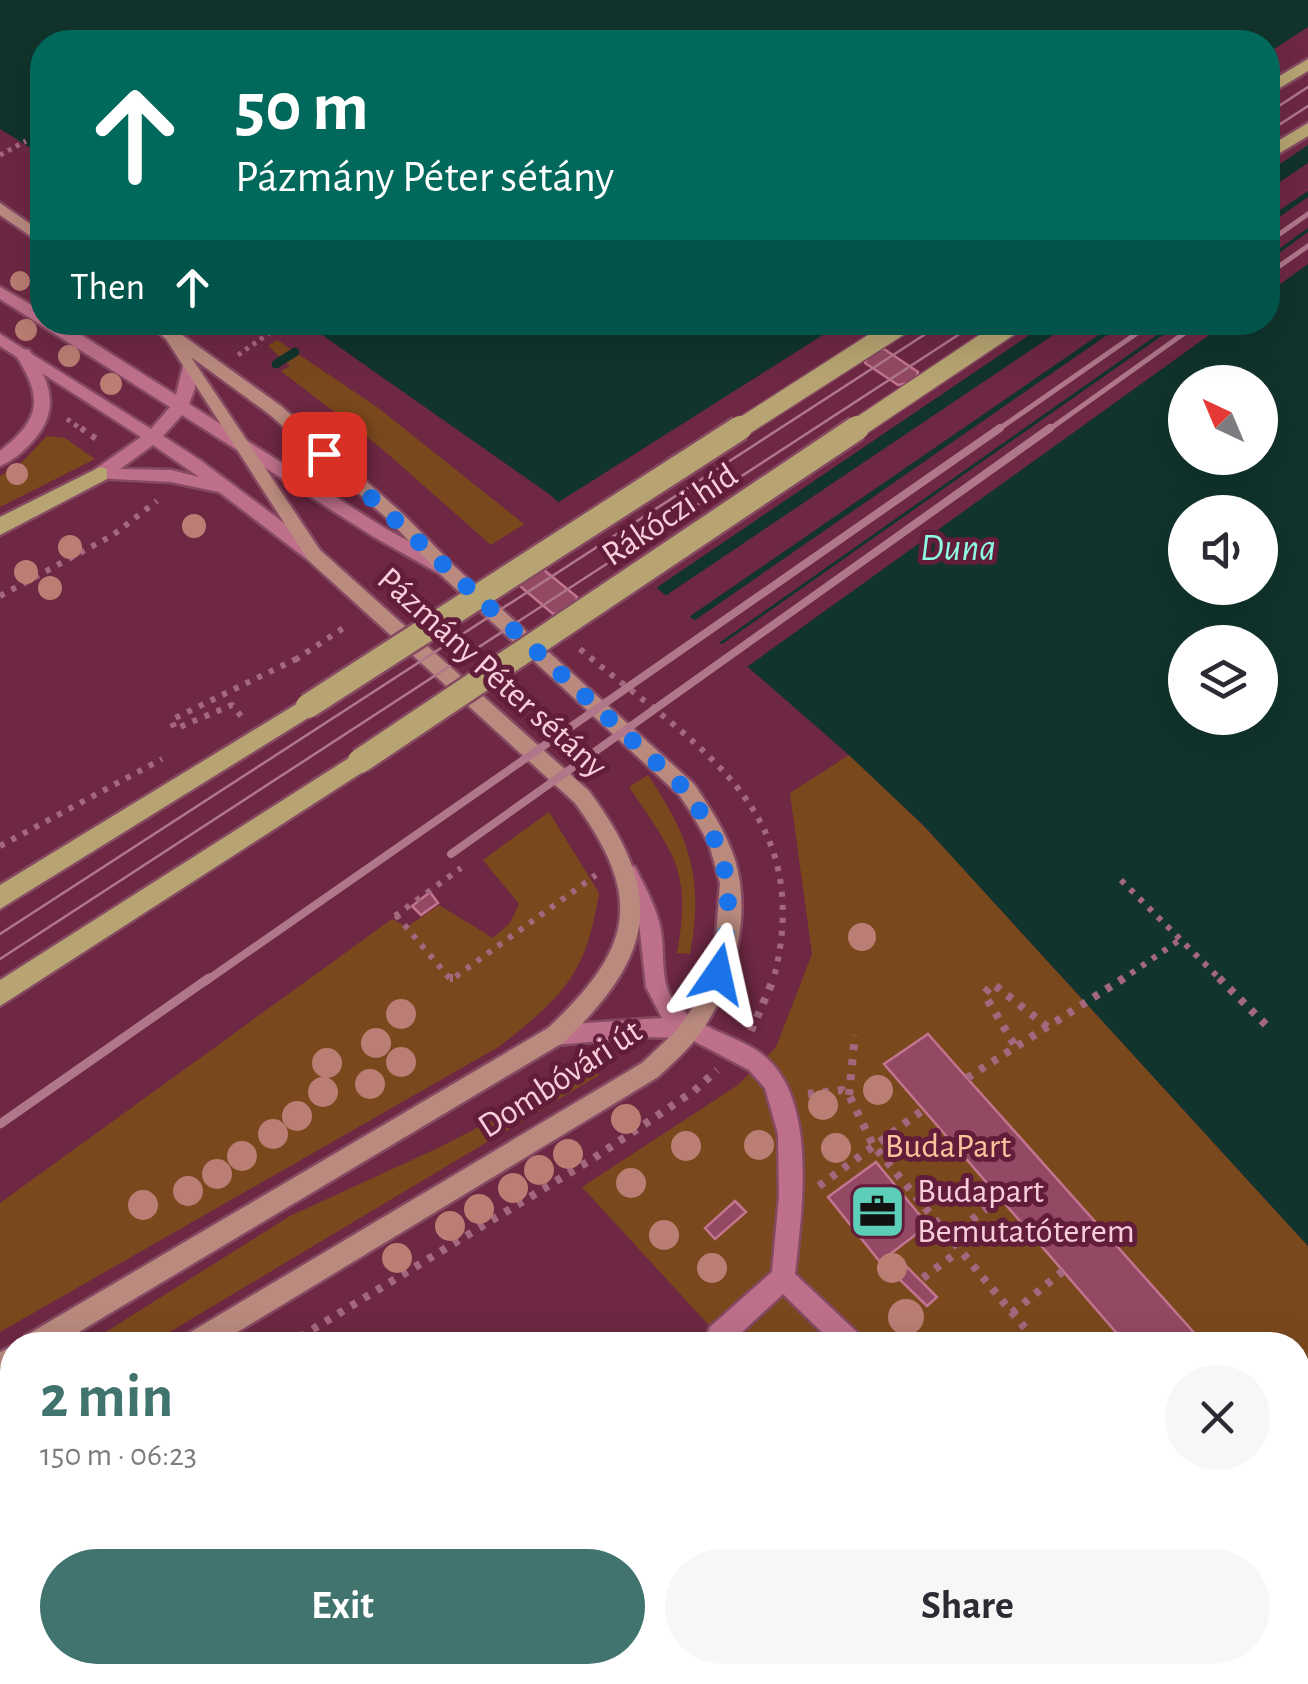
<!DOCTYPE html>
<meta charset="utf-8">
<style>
body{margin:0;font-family:"Alegreya Sans",sans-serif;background:#f7f7f7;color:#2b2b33;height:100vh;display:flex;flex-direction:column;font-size:38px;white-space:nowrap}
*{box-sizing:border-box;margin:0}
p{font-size:32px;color:#7c7c81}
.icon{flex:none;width:55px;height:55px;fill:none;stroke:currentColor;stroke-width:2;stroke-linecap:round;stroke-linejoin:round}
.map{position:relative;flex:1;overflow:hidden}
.panel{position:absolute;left:0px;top:1332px;width:1310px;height:352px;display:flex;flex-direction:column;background:#fff;border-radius:40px 40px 0 0;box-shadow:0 10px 40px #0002}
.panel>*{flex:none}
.guide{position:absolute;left:30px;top:30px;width:1250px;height:305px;border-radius:40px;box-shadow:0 10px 40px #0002;background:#00695c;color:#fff;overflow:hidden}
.needle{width:65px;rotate:316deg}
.fabs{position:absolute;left:1168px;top:365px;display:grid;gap:20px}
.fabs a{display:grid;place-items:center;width:110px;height:110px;border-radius:50%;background:#fff;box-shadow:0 10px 40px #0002;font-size:50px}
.pin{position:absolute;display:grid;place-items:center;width:85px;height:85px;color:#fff;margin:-42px;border-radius:20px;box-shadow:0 5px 15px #0006}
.me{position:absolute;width:110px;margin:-55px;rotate:11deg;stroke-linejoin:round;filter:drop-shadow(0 0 8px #0008)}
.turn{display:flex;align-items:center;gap:35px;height:210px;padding:0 40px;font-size:45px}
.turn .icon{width:130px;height:130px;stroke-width:2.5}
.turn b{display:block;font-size:70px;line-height:85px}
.then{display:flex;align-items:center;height:95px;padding:0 40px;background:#0003;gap:20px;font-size:38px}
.round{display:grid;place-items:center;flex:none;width:105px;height:105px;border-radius:52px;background:#f7f7f7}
.head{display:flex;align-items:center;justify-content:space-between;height:170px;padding:0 40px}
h1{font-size:60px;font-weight:600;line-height:75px;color:#42746f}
.cta{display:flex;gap:20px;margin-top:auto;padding:20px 40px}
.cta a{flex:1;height:115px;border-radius:60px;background:#42746f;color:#fff;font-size:40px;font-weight:600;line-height:115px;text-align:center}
.cta a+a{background:#f7f7f7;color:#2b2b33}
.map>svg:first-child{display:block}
</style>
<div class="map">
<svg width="1308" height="1684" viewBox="0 0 1308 1684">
<rect width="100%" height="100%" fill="#6e2843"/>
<path fill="#7a481d" d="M277,340L377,407L524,524L491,545L381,448L281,371L290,366L268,346Z
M47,436L65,438L95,459L0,507V476L20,464Z
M849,755L924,826L1308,1246V1684H1032L1022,1673L1298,1672V1345H727L582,1187L738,1085L776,1047L812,954L790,793Z
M648,775C690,838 704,878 690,954L677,953C692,870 674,854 629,787Z
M549,812L599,893C586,975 563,996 500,1046L0,1332V1203L392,919L407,927L439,905L493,938L510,923L519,904L483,860Z
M594,1068L599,1075L148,1345H85L290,1216L438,1148Z"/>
<path fill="#11342d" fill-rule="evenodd" d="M0,0H1308V1246L924,826L849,755L549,494L305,323L1268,322V42H42V155L0,129ZM1185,382H1260V458H1185ZM1185,512H1260V588H1185ZM1185,642H1260V718H1185Z"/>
<path fill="#6e2843" d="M1308,27V145L1268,172V53Z
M1308,163V191L1268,218V190Z
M1308,197V228L1268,257V225Z
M1308,232V264L1268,293V261Z
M1126,322L1174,323L716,645L691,623Z
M842,323H1047L653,590L554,505Z
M1071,323H1116L686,619L662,598Z
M1180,323H1226L744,669L718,647Z"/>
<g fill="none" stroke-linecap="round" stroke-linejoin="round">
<path stroke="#11342d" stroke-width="9" d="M276,364L295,352"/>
</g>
<path fill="#934964" stroke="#c3758f" stroke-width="2.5" d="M884,349L918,372L915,382L898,385L865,363L867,351Z
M544,570L577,597L573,611L553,614L520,586L525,571Z
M430,892L438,903L421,915L412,906Z
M928,1034L967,1078L1205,1345H1127L884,1064Z
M876,1162L928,1225L880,1262L828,1197Z
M735,1201L746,1212L715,1239L705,1228Z
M904,1264L937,1297L927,1306L894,1274Z"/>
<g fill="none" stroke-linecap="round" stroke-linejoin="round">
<defs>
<path id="service" d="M628,864L635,867C645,887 657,908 661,931C665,952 660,980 672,998C690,1026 729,1033 756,1050C820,1090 802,1210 795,1274L861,1336L864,1345H835L783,1294L728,1345H710L707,1336L710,1327L772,1272L779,1196L778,1134L765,1088L749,1070L688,1038L642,1037L556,1045L548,1042L545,1035L548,1028L556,1025L662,1018L646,987L639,923L618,873L621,867Z
M1298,1368L1308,1373V1406L1298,1400Z
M1308,1543V1576L1298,1581V1548Z"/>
<path id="pedestrian" d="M1182,1672H1214L1220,1684H1188Z"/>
<path id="minor" d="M23,349L29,350C51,382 61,411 32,442C23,452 12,461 0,466V451C42,419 43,397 15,354Z"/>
<path id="tertiary" d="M0,287L42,311V322H61L176,395L183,366H195V388L189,404L386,529L452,564L455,569L452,574H440L374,537L182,415L163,436L200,460L320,550L323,555L320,560H308L219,492L171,482L94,478V470L141,437L0,346V334L151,429L170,407L0,299ZM153,445L199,477L171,470L120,469Z"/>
<path id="secondary" d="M0,203L42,232V244L0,215Z
M146,322H164L281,406L403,514L453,565L694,784C710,808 726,832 735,860C752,916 734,985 701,1032C689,1049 673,1063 658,1077L216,1345H181L184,1336L642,1063L676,1031L696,1003L715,949L720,883L709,844L692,814L680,796L441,575L391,522L269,414L191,357L320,550L589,791C666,895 655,954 564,1042L57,1345H22L25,1336L548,1028C632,949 645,899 575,803L308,560L166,339Z
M12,1346V1372L0,1378V1352Z
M12,1442V1470L0,1477V1448Z"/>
<path id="primary" d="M1308,59V71L1268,95V83Z
M1308,123V136L1268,160V147Z
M100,467L107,469V479L0,535V517Z
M308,697L320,706L316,713L0,909V885Z
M360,751L369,754L372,761L369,768L0,1006V980Z"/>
</defs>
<use href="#service" stroke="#854962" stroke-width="5"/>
<use href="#pedestrian" stroke="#854962" stroke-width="5"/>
<use href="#minor" stroke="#854962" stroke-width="5"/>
<use href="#tertiary" stroke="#854962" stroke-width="5"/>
<use href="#secondary" stroke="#854962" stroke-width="5"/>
<use href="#primary" stroke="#854962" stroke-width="5"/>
<path stroke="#a4687e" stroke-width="5" stroke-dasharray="4 5" stroke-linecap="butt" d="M0,155L26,141
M238,355L285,322
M67,419L84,431"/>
<path stroke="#a4687e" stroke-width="6" stroke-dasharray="5 8" stroke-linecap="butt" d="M81,428L102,443
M0,596L113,535L157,501
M580,649C694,745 819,809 773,981
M295,660L348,625
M241,716L232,705L175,729L171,720L296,659
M0,846L162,759
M1121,880L1222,981
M396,915L451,980L596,875
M395,916L461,868
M1120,981L1181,939"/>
<path stroke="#a4687e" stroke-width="8" stroke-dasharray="6 9" stroke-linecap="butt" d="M450,978H453
M1219,978L1268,1027
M751,1031L774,978
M1014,1044L984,994L993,984L1049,1028
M967,1078L1124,978
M808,1094L842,1090L849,1095L873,1145L1039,1345
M849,1095L855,1035
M819,1186L923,1110
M948,1238L1000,1198
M923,1278L959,1251
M1012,1313L1063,1271
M287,1345L594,1158L694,1091L717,1070
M0,1523L12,1515
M1287,1672L1308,1675
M1141,1684L1152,1672"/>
<use href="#service" fill="#be708b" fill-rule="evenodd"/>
<use href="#pedestrian" fill="#be708b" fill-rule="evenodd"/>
<use href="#minor" fill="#be708b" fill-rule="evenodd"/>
<use href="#tertiary" fill="#be708b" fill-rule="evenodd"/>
<use href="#secondary" fill="#ba8a7e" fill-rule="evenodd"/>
<use href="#primary" fill="#b7a472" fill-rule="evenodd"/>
<path stroke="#b0778b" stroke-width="2.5" d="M1268,113L1308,87
M1268,132L1308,106
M0,934L944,322
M0,959L978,322"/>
<path stroke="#b0778b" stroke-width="5" d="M1268,242L1308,214
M1268,274L1308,246
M996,431L1153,322
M1047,431L1200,322"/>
<path stroke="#b0778b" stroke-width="8" d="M451,854L1050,428
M206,981L1000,428"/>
<path stroke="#b0778b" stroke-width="9" d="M0,1124L209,978"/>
<defs>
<path id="primary-bridge-far1" d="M736,431L906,322
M853,431L1016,322"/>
<path id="primary-bridge" d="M308,706L740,428
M360,761L857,428"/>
</defs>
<use href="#primary-bridge-far1" stroke="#854962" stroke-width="22" stroke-linecap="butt"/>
<use href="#primary-bridge" stroke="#854962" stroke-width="29" stroke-linecap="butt"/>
<use href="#primary-bridge-far1" stroke="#b7a472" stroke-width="19"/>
<use href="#primary-bridge" stroke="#b7a472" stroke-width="24"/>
</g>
<g fill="#ba7e74">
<circle cx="20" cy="281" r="10"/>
<circle cx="26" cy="330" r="11"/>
<circle cx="69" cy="356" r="11"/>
<circle cx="111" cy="384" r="11"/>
<circle cx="17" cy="474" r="11"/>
<circle cx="194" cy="526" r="12"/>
<circle cx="70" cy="547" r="12"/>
<circle cx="26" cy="572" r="12"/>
<circle cx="50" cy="588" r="12"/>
<circle cx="862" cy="937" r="14"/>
<circle cx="401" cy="1014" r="15"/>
<circle cx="376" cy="1043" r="15"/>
<circle cx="401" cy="1062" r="15"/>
<circle cx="327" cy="1063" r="15"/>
<circle cx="370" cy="1084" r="15"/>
<circle cx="878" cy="1090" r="15"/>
<circle cx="323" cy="1092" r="15"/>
<circle cx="823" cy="1105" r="15"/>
<circle cx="297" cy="1116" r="15"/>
<circle cx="626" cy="1119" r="15"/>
<circle cx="273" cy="1134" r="15"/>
<circle cx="759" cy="1145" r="15"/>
<circle cx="686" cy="1146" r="15"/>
<circle cx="836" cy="1148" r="15"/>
<circle cx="568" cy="1154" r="15"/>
<circle cx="242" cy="1156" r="15"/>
<circle cx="539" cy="1170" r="15"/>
<circle cx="217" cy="1174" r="15"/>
<circle cx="631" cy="1183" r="15"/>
<circle cx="513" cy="1188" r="15"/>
<circle cx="188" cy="1191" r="15"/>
<circle cx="143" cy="1205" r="15"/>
<circle cx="479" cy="1209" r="15"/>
<circle cx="450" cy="1226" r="15"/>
<circle cx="664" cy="1235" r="15"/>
<circle cx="397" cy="1258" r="15"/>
<circle cx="712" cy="1268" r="15"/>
<circle cx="892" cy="1268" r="15"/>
<circle cx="906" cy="1317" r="18"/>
</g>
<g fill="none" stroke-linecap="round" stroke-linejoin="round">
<path stroke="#1a73e8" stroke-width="18" stroke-dasharray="0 32.4" d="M324,454L686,790C732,856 736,897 718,974"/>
</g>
<defs>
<symbol id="office-square" viewBox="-11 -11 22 22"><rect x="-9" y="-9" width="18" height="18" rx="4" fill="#5dceb8" stroke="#611d39"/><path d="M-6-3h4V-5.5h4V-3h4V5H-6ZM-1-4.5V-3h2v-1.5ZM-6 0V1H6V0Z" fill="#111"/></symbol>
</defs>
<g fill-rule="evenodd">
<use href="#office-square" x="846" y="1180" width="63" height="63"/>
</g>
<g text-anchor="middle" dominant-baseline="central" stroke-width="10" stroke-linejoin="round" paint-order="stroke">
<g font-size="35" fill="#f9ceda" stroke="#611d39">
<text transform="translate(670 515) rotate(-34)">Rákóczi híd</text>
<text transform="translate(492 673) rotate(42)">Pázmány Péter sétány</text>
<text transform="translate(560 1079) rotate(-33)">Dombóvári út</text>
</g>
<g font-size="35" fill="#f9c49c" stroke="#611d39">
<text x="948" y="1146">BudaPart</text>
</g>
<g font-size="35" fill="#f9ceda" stroke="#611d39" text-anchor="start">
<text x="917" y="1191">Budapart<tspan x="917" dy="40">Bemutatóterem</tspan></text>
</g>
<g font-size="38" font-style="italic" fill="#8dfbe5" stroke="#611d39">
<text x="958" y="549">Duna</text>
</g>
</g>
</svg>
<div class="fabs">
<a><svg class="needle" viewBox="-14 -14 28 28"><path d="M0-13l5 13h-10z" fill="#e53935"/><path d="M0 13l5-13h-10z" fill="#7c7c81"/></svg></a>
<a><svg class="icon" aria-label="sound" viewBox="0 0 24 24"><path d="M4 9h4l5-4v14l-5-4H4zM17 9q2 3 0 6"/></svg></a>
<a><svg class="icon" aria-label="layers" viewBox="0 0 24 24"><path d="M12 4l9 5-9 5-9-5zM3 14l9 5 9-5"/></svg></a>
</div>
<div class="pin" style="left:324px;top:454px;background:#d93025"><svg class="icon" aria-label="arrive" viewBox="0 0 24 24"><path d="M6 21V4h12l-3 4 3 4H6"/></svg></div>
<svg class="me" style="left:718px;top:974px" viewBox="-20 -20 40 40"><path d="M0-17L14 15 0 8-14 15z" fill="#1a73e8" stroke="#fff" stroke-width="4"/></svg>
<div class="guide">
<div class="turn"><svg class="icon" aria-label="ahead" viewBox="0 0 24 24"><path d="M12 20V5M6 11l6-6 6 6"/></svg><div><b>50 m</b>Pázmány Péter sétány</div></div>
<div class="then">Then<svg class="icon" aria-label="ahead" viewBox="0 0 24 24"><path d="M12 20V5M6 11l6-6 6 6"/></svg></div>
</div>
<section class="panel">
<div class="head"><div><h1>2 min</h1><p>150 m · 06:23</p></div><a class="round"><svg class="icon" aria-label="close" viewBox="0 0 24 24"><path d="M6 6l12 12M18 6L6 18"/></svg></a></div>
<div class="cta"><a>Exit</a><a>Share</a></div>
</section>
</div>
